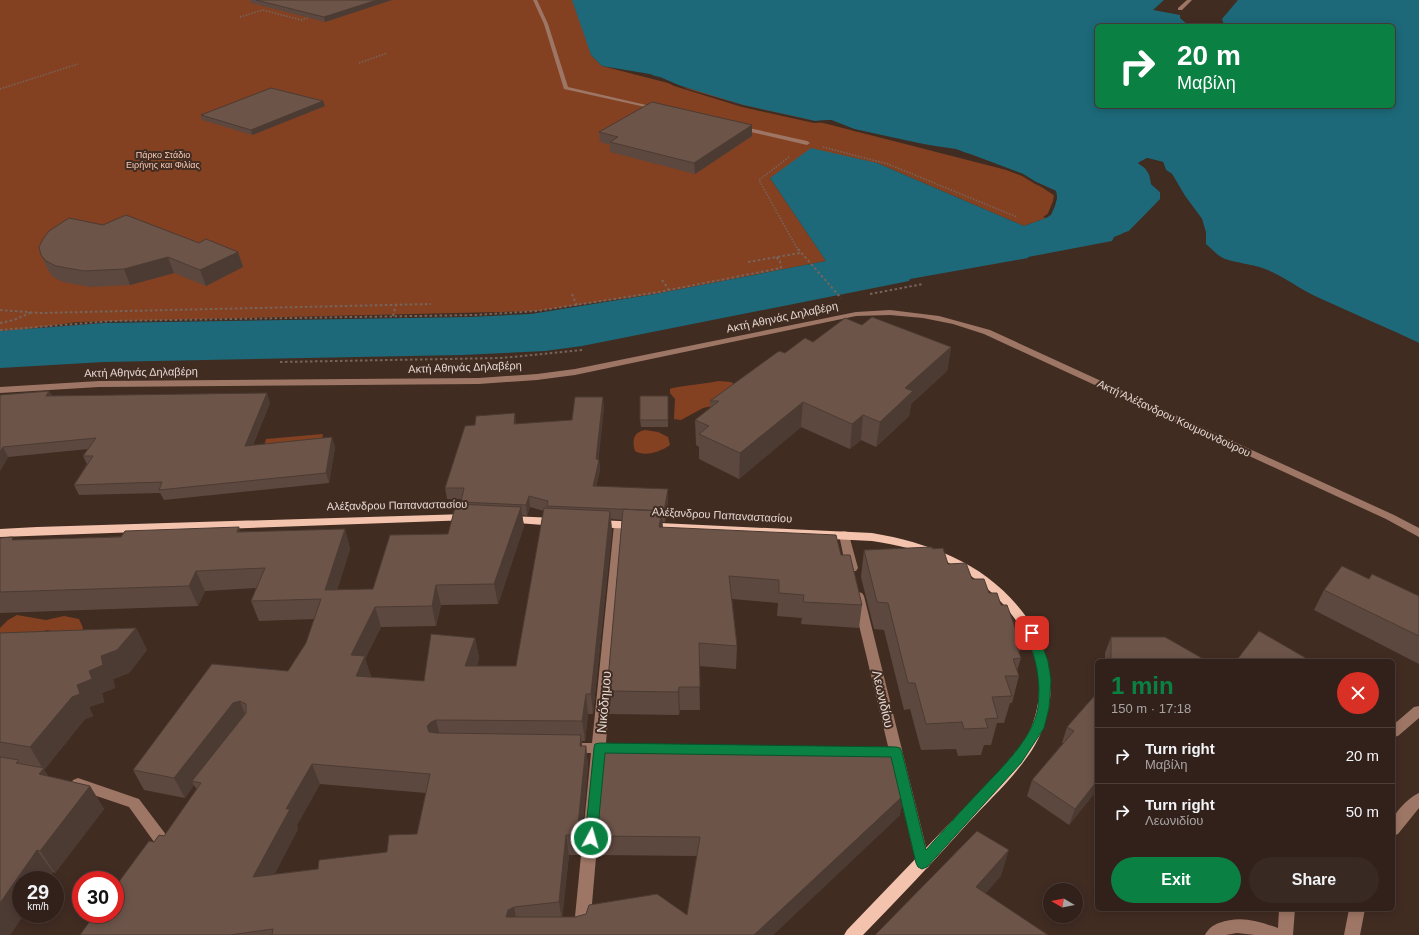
<!DOCTYPE html>
<meta charset="utf-8">
<style>
body{margin:0;font-family:Helvetica,sans-serif;background:#392923;color:#f1f3f6;height:100vh;display:flex;flex-direction:column;font-size:15px;white-space:nowrap}
*{box-sizing:border-box;margin:0}
p{font-size:13px;color:#a8a3a2}
.icon{flex:none;width:22px;height:22px;fill:none;stroke:currentColor;stroke-width:2;stroke-linecap:round;stroke-linejoin:round}
.map{position:relative;flex:1;overflow:hidden}
.drawer{position:absolute;left:1095px;top:659px;width:300px;height:252px;display:flex;flex-direction:column;background:#31211a;border-radius:6px;box-shadow:0 2px 10px #0003,0 0 0 1px #4c3e39}
.drawer>*{flex:none}
.hud{position:absolute;left:1095px;top:24px;width:300px;height:84px;border-radius:6px;box-shadow:0 2px 10px #0003,0 0 0 1px #4c3e39;background:#0b8043;color:#fff;overflow:hidden}
.needle{width:26px;rotate:279deg}
.fabs{position:absolute;left:1043px;top:883px;display:grid;gap:8px}
.fabs a{display:grid;place-items:center;width:40px;height:40px;border-radius:50%;background:#31211a;box-shadow:0 2px 10px #0003,0 0 0 1px #4c3e39;font-size:20px}
.speed{position:absolute;left:12px;top:871px;display:flex;gap:8px;font-size:20px;font-weight:700;text-align:center}
.speed>*{display:grid;place-content:center;width:52px;height:52px;border-radius:50%;background:#31211a;box-shadow:0 2px 10px #0003,0 0 0 1px #4c3e39;line-height:1}
.speed small{font-size:10px;font-weight:400}
.speed .limit{border:6px solid #d22;background:#fff;color:#111}
.pin{position:absolute;display:grid;place-items:center;width:34px;height:34px;color:#fff;margin:-17px;border-radius:8px;box-shadow:0 2px 6px #0006}
.me{position:absolute;width:44px;margin:-22px;rotate:6deg;stroke-linejoin:round;filter:drop-shadow(0 0 3px #0008)}
.turn{display:flex;align-items:center;gap:14px;height:84px;padding:0 16px;font-size:18px}
.turn .icon{width:52px;height:52px;stroke-width:2.5}
.turn b{display:block;font-size:28px;line-height:34px}
.round{display:grid;place-items:center;flex:none;width:42px;height:42px;border-radius:21px;background:#392923}
.summary{display:flex;align-items:center;justify-content:space-between;height:68px;padding:0 16px}
h1{font-size:24px;font-weight:600;line-height:30px;color:#0b8043}
.action{display:flex;gap:8px;margin-top:auto;padding:8px 16px}
.action a{flex:1;height:46px;border-radius:24px;background:#0b8043;color:#fff;font-size:16px;font-weight:600;line-height:46px;text-align:center}
.action a+a{background:#392923;color:#f1f3f6}
ul{padding:0;list-style:none}
li{display:flex;align-items:center;gap:12px;height:56px;padding:0 16px;border-top:1px solid #4c3e39}
li div{flex:1}
li b{display:block;font-size:15px}
li em{font-style:normal}
.map>svg:first-child{display:block}
</style>
<div class="map">
<svg width="1419" height="935" viewBox="0 0 1419 935">
<rect width="100%" height="100%" fill="#412c22"/>
<path fill="#834122" d="M0,0H579L591,55L602,66L1022,174L1055,196L1046,218L1024,226L877,163L770,178L826,261L655,294L537,311L77,322L0,333Z
M718,381L731,382L735,385L716,405L703,408L681,420L674,419L675,399L670,393V389C675,386 708,384 718,381Z
M645,430L658,432L668,437L670,445C660,452 645,457 635,451C632,441 633,432 645,430Z
M323,434L321,445L263,450L266,439Z
M17,615L46,620L64,616L79,619L83,628L81,634L53,632L48,630L0,643V628L8,620Z"/>
<path fill="#1d6979" d="M572,0H1164L1153,10L1180,15V18L1188,25L1193,26H1097V106H1393V26H1222L1224,25L1222,19L1238,0H1419V343C1386,327 1351,313 1318,298C1297,288 1278,271 1255,266C1237,261 1217,262 1206,244V233L1202,219L1185,196L1172,174L1166,170L1163,162L1147,158L1138,163L1145,168L1152,179L1151,184L1160,192V200L1129,231L1114,237L1112,241L1028,257V258L910,279L909,281L582,346L545,351L462,355L104,362L0,368V331L104,323L469,317L531,314L655,294L826,261L770,178L811,148L877,163L1024,226L1046,218L1052,212L1057,198L1056,191L1036,182L1023,174L956,149L908,142L854,129L831,120L815,121L743,105L675,84L650,74L602,66L591,55Z"/>
<path fill="#412c22" d="M637,73L660,77L688,89L743,105L815,121L831,120L854,129L970,154L1023,174L1036,182L1056,191L1057,198L1055,206L1051,215L1046,218L1043,217L1049,213L1053,205L1054,192L1035,184L1022,176L970,156L854,131L830,122L814,123L742,107L674,86L660,79L633,74Z
M1147,158L1163,162L1166,170L1172,174L1185,196L1202,219L1206,233V244L1218,255L1229,262L1255,266L1317,297L1419,343V345L1316,299L1268,273L1255,268L1228,264L1214,255L1204,245V233L1200,220L1183,197L1170,175L1165,171L1162,164L1159,162L1147,160L1141,163L1147,166L1154,178L1153,183L1162,191V201L1130,233L1123,236L1121,235L1123,233L1129,231L1161,198L1160,192L1151,184L1149,174L1145,168L1138,163Z"/>
<g fill="none" stroke-linecap="round" stroke-linejoin="round">
<path stroke="#77645b" stroke-width="1.5" stroke-dasharray="1.5 1.5" stroke-linecap="butt" d="M240,17L263,10L301,20L311,17
M359,63L387,53
M0,89L78,64
M823,147L888,164L1017,217
M789,157L759,180L798,250"/>
<path stroke="#77645b" stroke-width="2" stroke-dasharray="2.5 2.5" stroke-linecap="butt" d="M798,249L841,298
M748,262L800,253
M662,280L669,290
M572,294L577,306
M870,294L923,284
M0,310L40,313L431,304
M393,316L396,305
M0,323L14,320L32,312
M0,330L112,321L476,315L537,311L659,292L781,268L780,261L776,257
M280,362L501,358L583,350"/>
<path fill="#9e7665" fill-rule="evenodd" d="M533,0H537L548,24L568,87L659,108V110L564,89L544,24Z
M1187,0H1192L1182,10H1178V8Z
M740,126L807,141L810,143L807,145L738,129L737,128Z
M890,310L939,316L990,330L1394,515L1419,528V537L1386,519L984,334L953,324L923,318L890,315L856,316L575,375L537,380L479,384L99,387L0,393V387L99,381L479,378L537,374L575,369L856,312Z
M619,521L624,525L606,743L611,744L613,748L611,752L605,753L590,927L587,932L582,934L577,932L574,927L591,753H574L569,752L567,748L569,744L574,743H592L614,525Z
M844,531L848,532L849,535L858,568L856,571H848L846,568L839,535L840,532Z
M858,592L862,593L864,596L930,863L928,868L923,870L918,868L916,863L852,596L854,593Z
M1419,706V718L1398,736L1393,737V725L1414,707Z
M78,778L139,799L167,836L169,841L167,846L162,847L157,846L129,807L73,788L71,784L73,780Z
M1419,793V808L1398,834L1393,836C1393,831 1392,825 1393,820C1395,811 1411,796 1419,793Z
M1279,909H1295L1293,935H1255L1237,933L1226,935H1205C1208,929 1213,925 1219,923C1240,915 1258,921 1278,928Z
M1349,909H1365L1360,935H1344Z"/>
<path fill="#f4c3ae" fill-rule="evenodd" d="M466,514L470,516L471,518L470,520L0,537V529L37,527Z
M510,516L556,518L561,522L556,526L506,522L505,520L506,518Z
M598,520L872,533C930,543 984,563 1021,610C1053,649 1061,700 1035,745C1018,774 991,798 968,823C934,861 899,898 863,935H844L847,930L999,772C1010,758 1024,744 1031,728C1060,658 1006,590 945,561C922,550 897,545 872,541L594,527L593,524Z"/>
</g>
<path fill="#5d483f" fill-rule="evenodd" d="M250,0H392L325,22L251,3Z
M323,101L325,106L252,135L202,120L201,115Z
M599,132L752,136L695,174L610,152V145L600,142Z
M199,243L238,252L243,267L206,286L174,273L130,285L90,287L63,282L53,277L48,270L41,255Z
M862,325L951,347L947,371L911,404L909,416L876,447L861,440L850,449L801,427L739,479L699,459V447L696,445L695,420L710,408V401L785,353L813,342Z
M49,391L52,396L270,403L253,445L335,447L329,483L164,500L160,493L79,495L74,485L87,464L83,456L88,449L8,457L0,471V395Z
M668,396V427H641L640,420Z
M604,407L598,460H599L600,470L596,486L668,500L665,522H662L663,528L841,555L862,605L859,628L801,624L802,618L777,616L778,603L732,599L737,646L736,669L699,666L700,710H680L679,715L609,714L607,691L622,520L611,519L612,531L593,714H588L585,741H582V746H586L588,766L580,855H569L562,917L687,915L697,856L598,855L595,836L900,815L773,935H80L154,842L164,836L197,790L194,785L185,798L144,790L133,770L288,671L306,643L314,619L259,621L251,601L256,588L205,591L198,606L0,613V538L14,540L345,529L350,549L337,590L373,589L448,534L461,504V499H447L445,488L516,424L572,420ZM530,507L544,511L516,666H477L479,658L475,638L424,681L370,677L371,676L365,659L381,627L436,626L441,605L498,604L524,526L522,515L527,516ZM320,784L426,793L417,834L387,852L318,869L274,874L298,829L297,825Z
M932,549L948,564L972,579L989,593L1001,605L1021,644L1019,653L1021,658L1017,671L1019,676L1012,703H1010L1004,723H997L991,745H984L981,755L958,756L956,749L921,750L910,709L904,710L884,630L874,629L861,577L864,550Z
M1369,579L1419,596V664L1314,610L1324,590Z
M136,628L147,650L129,673L113,679L115,688L102,693L104,702L89,707L93,716L85,719L44,770L49,777L90,786L104,809L55,873L53,872L21,914H24L10,935H0V633Z
M1111,637L1207,661H1105V653Z
M1097,693V790L1069,825L1027,796L1032,780L1063,743H1062L1067,727Z"/>
<path fill="#4c3b33" d="M377,0H392L325,22L324,17Z
M323,101L325,106L252,135L251,130Z
M752,125V136L695,174L694,163Z
M238,252L243,267L206,286L200,270Z
M168,257L174,273L130,285L124,269Z
M951,347L947,371L911,404L909,416L876,447L880,422L905,388Z
M49,391L54,401L46,396Z
M267,393L270,403L248,456L245,446Z
M603,397L604,407L598,466L599,460L600,470L594,497L593,486Z
M803,402L801,427L739,479L740,453Z
M515,413L516,424V435L514,424Z
M863,415L861,440L850,449L852,424Z
M332,437L335,447L329,483L326,473Z
M3,447L8,457L0,471V452Z
M668,489V500L665,522L664,511Z
M529,496L530,507L527,516L526,505Z
M521,507L524,526L498,604L494,584Z
M610,511L612,531L593,714L591,694Z
M662,511L663,533L659,527Z
M239,527L247,547L237,532Z
M345,529L350,549L331,610L325,590Z
M196,571L205,591L198,606L189,586Z
M436,585L441,605L436,626L432,606Z
M375,607L381,627L365,659L371,676L362,696L356,676L351,655Z
M136,628L147,650L129,673L113,679L115,688L102,693L104,702L89,707L93,716L85,719L44,770L58,791L39,774L43,769L30,747L77,685L101,656Z
M475,638L479,658L470,686L465,666Z
M679,687L680,710L679,715L678,692Z
M586,694L588,714L585,741L582,721Z
M240,701L248,722L192,781L194,785L185,798L174,778L233,703Z
M436,720L441,740L433,746L427,726L431,722Z
M581,735L583,755L580,746Z
M586,746L588,766L580,855L577,835Z
M312,764L320,784L297,825L298,829L263,897L253,877L286,809Z
M1097,781V790L1069,825L1075,809Z
M90,786L104,809L55,873L40,851Z
M904,795L900,815L773,935H754Z
M566,835L569,855L562,921L559,902Z
M37,850L53,872L48,880H21V914H24L10,935H0V903Z
M1009,850L1001,876L969,913L976,887Z
M514,907L518,927L506,917L508,910Z"/>
<path fill="#6c5449" stroke="#4c3b33" fill-rule="evenodd" d="M256,0H377L324,17Z
M271,88L323,101L251,130L201,115Z
M652,102L752,125L694,163L610,142L618,137L599,132Z
M126,215L199,243L206,239L238,252L200,270L168,257L124,269L84,271L56,266L46,261L41,255L39,247L43,239L49,231L69,218L103,225Z
M872,317L951,347L905,388L913,391L880,422L863,415L852,424L803,402L740,453L699,434L709,426L695,420L719,401H710L779,351L785,353L805,338L813,342L845,318L862,325Z
M49,391L46,396L267,393L245,446L332,437L326,473L159,490L162,482L74,485L93,456H83L96,438L3,447L0,452V395Z
M640,396H668V420H640Z
M575,397H603L596,459L599,460L593,486L668,489L664,511L547,506L548,501L529,496L526,505L461,502L464,488H445L465,426L475,425L476,416L515,413L514,424L572,420Z
M456,504L521,507L494,584L436,585L432,606L375,607L351,655L365,656L356,676L424,681L431,634L475,638L465,666H516L544,508L610,511L591,694H586L582,721L436,720L431,722L427,726L429,732L436,733L581,735L580,746H586L577,835H566L559,902L514,907L508,910L506,917H575L586,914L589,905L657,894L687,915L700,837L595,836L603,746L892,747L904,795L754,935H272L273,929L230,935H80L95,914H115V887L149,841L154,842L159,835L164,836L201,783L192,781L246,713V704L240,701L233,703L174,778L133,770L212,664L288,671L306,643L321,599L251,601L265,568L196,571L189,586L0,592V538L13,537L12,540L121,537L125,531L239,527L237,532L345,529L325,590L373,589L390,535L448,534ZM312,764L430,774L417,834L389,835L387,852L319,860L318,869L253,877L290,809H286Z
M623,509L662,511L659,527L836,535L841,555H850L862,605L803,602L804,595L779,593V580L729,576L737,646L699,643L700,687H679L678,692L607,691Z
M932,547V549L943,548L948,564L966,563L972,579H984L989,593H997L1001,605H1007L1021,644L1016,645L1021,658L1013,659L1019,676H1005L1012,696L992,697L998,718L985,719L988,728L964,729L962,722L926,724L915,683H908L888,603L877,602L864,550Z
M1342,566L1369,579L1372,574L1419,596V636L1324,590Z
M136,628L117,650L101,656L103,665L89,671L92,679L77,685L80,694L72,697L30,747L0,742V633Z
M1259,631L1311,661H1236Z
M1111,637H1165L1207,661H1111Z
M1097,693V781L1075,809L1032,780L1074,731L1067,727Z
M0,757L19,760L16,763L44,768L39,774L90,786L40,851L37,850L0,903Z
M977,831L1009,850L976,887L1048,935H875Z"/>
<path fill="#0b8043" stroke="#07532c" d="M1032,629L1037,633L1048,661L1051,680L1049,708L1044,728L1021,763L927,867L922,869L918,867L916,863L891,757L605,753L597,838L596,842L591,843L586,842L585,838L594,748L595,744L600,743L896,747L900,748L902,752L926,850C943,831 960,812 977,794C999,770 1033,740 1038,707C1041,680 1036,658 1026,633Z"/>
<g text-anchor="middle" dominant-baseline="central" stroke-width="4" stroke-linejoin="round" paint-order="stroke">
<g font-size="9" fill="#fcccb7" stroke="#412c22">
<text x="163" y="155">Πάρκο Στάδιο<tspan x="163" dy="10">Ειρήνης και Φιλίας</tspan></text>
</g>
<g font-size="11" fill="#e5d7d1" stroke="#412c22">
<text transform="translate(782 317) rotate(-12)">Ακτή Αθηνάς Δηλαβέρη</text>
<text transform="translate(465 367) rotate(-2)">Ακτή Αθηνάς Δηλαβέρη</text>
<text transform="translate(141 372) rotate(-1)">Ακτή Αθηνάς Δηλαβέρη</text>
<text transform="translate(1174 418) rotate(25)">Ακτή Αλέξανδρου Κουμουνδούρου</text>
<text transform="translate(397 505) rotate(-1)">Αλέξανδρου Παπαναστασίου</text>
<text transform="translate(722 515) rotate(3)">Αλέξανδρου Παπαναστασίου</text>
</g>
<g font-size="13" fill="#e5d7d1" stroke="#412c22">
<text transform="translate(883 699) rotate(77)">Λεωνιδίου</text>
<text transform="translate(604 702) rotate(-85)">Νικόδημου</text>
</g>
</g>
</svg>
<div class="fabs">
<a><svg class="needle" viewBox="-14 -14 28 28"><path d="M0-13l5 13h-10z" fill="#e53935"/><path d="M0 13l5-13h-10z" fill="#a8a3a2"/></svg></a>
</div>
<div class="speed"><div>29<small>km/h</small></div><div class="limit">30</div></div>
<div class="pin" style="left:1032px;top:633px;background:#d93025"><svg class="icon" aria-label="arrive" viewBox="0 0 24 24"><path d="M6 21V4h12l-3 4 3 4H6"/></svg></div>
<svg class="me" style="left:591px;top:838px" viewBox="-20 -20 40 40"><circle r="17" fill="#0b8043" stroke="#fff" stroke-width="3"/><path d="M0-11L8 9 0 5-8 9z" fill="#fff"/></svg>
<div class="hud">
<div class="turn"><svg class="icon" aria-label="right" viewBox="0 0 24 24"><path d="M7 20v-9h11M14 6l5 5-5 5"/></svg><div><b>20 m</b>Μαβίλη</div></div>
</div>
<section class="drawer">
<div class="summary"><div><h1>1 min</h1><p>150 m · 17:18</p></div><a class="round" style="background:#d93025;color:#fff"><svg class="icon" aria-label="close" viewBox="0 0 24 24"><path d="M6 6l12 12M18 6L6 18"/></svg></a></div>
<ul>
<li><svg class="icon" aria-label="right" viewBox="0 0 24 24"><path d="M7 20v-9h11M14 6l5 5-5 5"/></svg><div><b>Turn right</b><p>Μαβίλη</p></div><em>20 m</em></li>
<li><svg class="icon" aria-label="right" viewBox="0 0 24 24"><path d="M7 20v-9h11M14 6l5 5-5 5"/></svg><div><b>Turn right</b><p>Λεωνιδίου</p></div><em>50 m</em></li>
</ul>
<div class="action"><a>Exit</a><a>Share</a></div>
</section>
</div>
